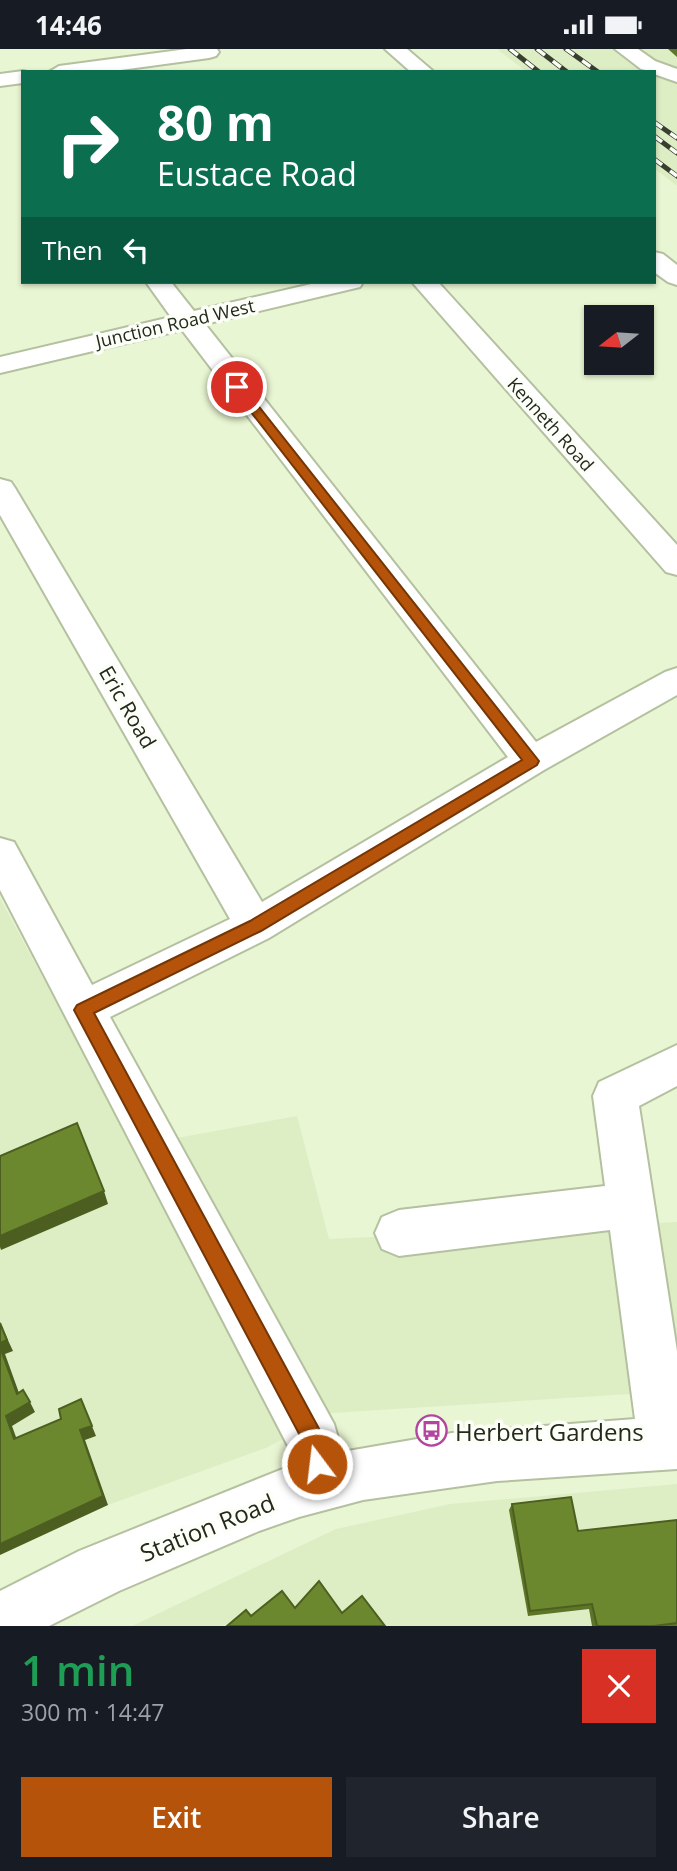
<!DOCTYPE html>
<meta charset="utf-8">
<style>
body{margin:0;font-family:"Open Sans",sans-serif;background:#20242c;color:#f1f3f6;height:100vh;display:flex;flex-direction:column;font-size:26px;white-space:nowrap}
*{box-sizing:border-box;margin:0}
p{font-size:23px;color:#9ea1a6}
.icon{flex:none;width:38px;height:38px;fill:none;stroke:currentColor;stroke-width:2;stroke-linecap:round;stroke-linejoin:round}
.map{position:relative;height:1577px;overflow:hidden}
.sheet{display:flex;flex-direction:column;background:#171b24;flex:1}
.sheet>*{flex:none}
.top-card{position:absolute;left:21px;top:21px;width:635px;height:214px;border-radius:0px;box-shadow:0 2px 5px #0004;background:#0b6e4f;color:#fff;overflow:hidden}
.needle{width:46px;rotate:253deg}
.controls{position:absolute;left:584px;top:256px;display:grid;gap:14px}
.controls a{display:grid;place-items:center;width:70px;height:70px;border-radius:0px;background:#171b24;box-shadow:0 2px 5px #0004;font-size:35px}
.pin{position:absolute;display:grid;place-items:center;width:60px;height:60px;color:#fff;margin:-30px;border:4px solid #fff;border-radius:50%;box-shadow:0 2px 7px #0007}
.me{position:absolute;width:77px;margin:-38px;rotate:345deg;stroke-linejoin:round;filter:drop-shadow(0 0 5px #0008)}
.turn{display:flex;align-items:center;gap:24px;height:147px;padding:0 21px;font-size:32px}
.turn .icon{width:91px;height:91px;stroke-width:2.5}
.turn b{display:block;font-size:49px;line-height:60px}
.then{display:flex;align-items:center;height:66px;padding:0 21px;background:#0003;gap:14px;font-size:26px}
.round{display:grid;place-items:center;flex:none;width:74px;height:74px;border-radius:0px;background:#20242c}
.head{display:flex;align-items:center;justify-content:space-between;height:119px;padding:0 21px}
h1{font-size:42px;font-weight:600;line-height:52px;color:#1e9e55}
.primary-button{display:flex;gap:14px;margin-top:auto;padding:14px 21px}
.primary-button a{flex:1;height:80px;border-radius:0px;background:#b45309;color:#fff;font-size:28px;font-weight:600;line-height:80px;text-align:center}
.primary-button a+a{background:#20242c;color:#f1f3f6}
.status{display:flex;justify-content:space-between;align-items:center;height:49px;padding:0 35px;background:#171b24;direction:ltr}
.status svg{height:19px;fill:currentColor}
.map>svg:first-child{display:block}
</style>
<div class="status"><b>14:46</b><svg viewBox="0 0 49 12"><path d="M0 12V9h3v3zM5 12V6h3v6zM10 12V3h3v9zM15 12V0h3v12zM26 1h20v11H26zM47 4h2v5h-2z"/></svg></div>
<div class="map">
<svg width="677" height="1577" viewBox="0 0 677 1577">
<rect width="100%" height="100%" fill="#e9f6d3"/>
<path fill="#ddeec4" d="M497,0H677V137L655,120L654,23H527Z
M0,849L133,1097L297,1067L329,1190L677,1173V1342L332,1364L266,1399L108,1456L0,1506Z
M677,1435V1577H132L336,1480L450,1455Z"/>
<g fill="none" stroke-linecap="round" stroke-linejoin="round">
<defs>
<path id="minor" d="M187,0H217L219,3L216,7L209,9L106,23H49L59,17Z
M385,0H407L434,23H411Z
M615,0H638L655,12L677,20V33L654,25V23L641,20Z
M23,22L27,23H23V34L0,37V25Z
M654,203L663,205L677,216V236L668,233L654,223Z
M146,233H171L194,262L320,233H363L360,238L205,275L536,693L665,623L677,619V646L544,721L269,889L110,968L334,1375L342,1403L452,1384L635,1370L610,1181L399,1207L382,1200L375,1184L382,1168L399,1161L605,1137L593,1047L599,1033L677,996V1037L639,1057L677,1302V1420L497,1432L363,1451L299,1468L259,1482L119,1542L49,1577H0V1542L79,1502L290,1417L289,1399L0,841V789L14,793L92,936L230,870L0,466V430L11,433L15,439L262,853L508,708L182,281L0,324V308L171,268Z
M412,233H438L677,496V526L666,523Z"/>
</defs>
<use href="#minor" stroke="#b4c09f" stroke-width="4"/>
<use href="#minor" fill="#fff" fill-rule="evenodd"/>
<defs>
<path id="rail" d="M510,0L539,23
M537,0L567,23
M566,0L598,23
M654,73L677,89
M654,87L677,104
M654,110L677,127"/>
</defs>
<use href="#rail" stroke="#393f30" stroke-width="5"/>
<use href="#rail" stroke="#fcfef8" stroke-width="3.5" stroke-dasharray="10" stroke-linecap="butt"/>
</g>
<path fill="#5d7528" d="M668,0H677V8Z
M512,1455L578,1482L677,1471V1577H592L589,1560L528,1567L509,1461Z"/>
<path fill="#4c5f20" d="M104,1142L108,1155L1,1201L0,1198V1187Z
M0,1274L13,1302L5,1305L23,1355L17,1345L0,1298Z
M81,1350L96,1387L85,1391L108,1456L0,1506V1495L80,1381Z
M30,1353L35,1363L12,1377L20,1399L14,1390L6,1367Z"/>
<path fill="#6c882e" stroke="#4c5f20" stroke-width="2" d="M77,1074L104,1142L0,1187V1107Z
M0,1274L7,1291L0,1294Z
M0,1298L17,1345L23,1341L30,1353L6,1367L14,1390L61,1370L59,1360L81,1350L92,1377L80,1381L103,1447L0,1495Z
M571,1448L578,1482L677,1471V1574L654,1577H597L592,1555L530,1562L512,1455Z
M319,1532L342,1564L362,1547L385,1577H227L246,1561L251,1567L282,1542L295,1559Z"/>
<path fill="#b45309" stroke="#753606" stroke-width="2" d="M233,335H241L539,712L537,716L261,882L94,964L323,1387L328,1415L325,1422L317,1426L309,1422L305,1396L74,961L77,956L250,872L522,711L233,340Z"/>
<defs>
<symbol id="bus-ring" viewBox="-11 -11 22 22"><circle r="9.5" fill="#fcfef8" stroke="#b444a1" stroke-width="1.5"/><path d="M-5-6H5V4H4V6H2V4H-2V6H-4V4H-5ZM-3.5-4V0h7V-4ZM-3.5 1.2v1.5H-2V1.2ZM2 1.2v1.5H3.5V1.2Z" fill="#b444a1"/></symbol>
</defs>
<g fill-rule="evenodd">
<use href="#bus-ring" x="414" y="1364" width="35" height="35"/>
</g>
<g text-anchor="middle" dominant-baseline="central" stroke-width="7" stroke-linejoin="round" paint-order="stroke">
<g font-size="18" fill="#24291c" stroke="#fcfef8">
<text transform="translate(175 274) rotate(-13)">Junction Road West</text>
<text transform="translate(551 375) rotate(48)">Kenneth Road</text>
</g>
<g font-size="21" fill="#24291c" stroke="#fcfef8">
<text transform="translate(128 658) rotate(60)">Eric Road</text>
</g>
<g font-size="24" fill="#24291c" stroke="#fcfef8" text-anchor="start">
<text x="455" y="1382">Herbert Gardens</text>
</g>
<g font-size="24" fill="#24291c" stroke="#fcfef8">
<text transform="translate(207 1478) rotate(-22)">Station Road</text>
</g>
</g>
</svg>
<div class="controls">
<a><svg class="needle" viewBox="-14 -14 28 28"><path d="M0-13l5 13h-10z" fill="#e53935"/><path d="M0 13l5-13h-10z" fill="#9ea1a6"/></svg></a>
</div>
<div class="pin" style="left:237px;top:338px;background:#d93025"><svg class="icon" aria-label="arrive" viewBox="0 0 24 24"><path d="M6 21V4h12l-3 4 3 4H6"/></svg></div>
<svg class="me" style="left:317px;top:1415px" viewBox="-20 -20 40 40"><circle r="17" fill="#b45309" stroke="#fff" stroke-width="3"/><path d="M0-11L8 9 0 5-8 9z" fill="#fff"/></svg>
<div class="top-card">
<div class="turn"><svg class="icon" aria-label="right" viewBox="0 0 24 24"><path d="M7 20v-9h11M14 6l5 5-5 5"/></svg><div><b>80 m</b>Eustace Road</div></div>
<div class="then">Then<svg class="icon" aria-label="left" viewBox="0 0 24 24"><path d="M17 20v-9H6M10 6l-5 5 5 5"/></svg></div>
</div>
</div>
<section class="sheet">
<div class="head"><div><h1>1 min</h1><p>300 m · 14:47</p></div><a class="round" style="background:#d93025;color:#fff"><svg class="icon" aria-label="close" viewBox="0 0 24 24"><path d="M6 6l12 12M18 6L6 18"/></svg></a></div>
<div class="primary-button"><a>Exit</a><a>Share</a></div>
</section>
